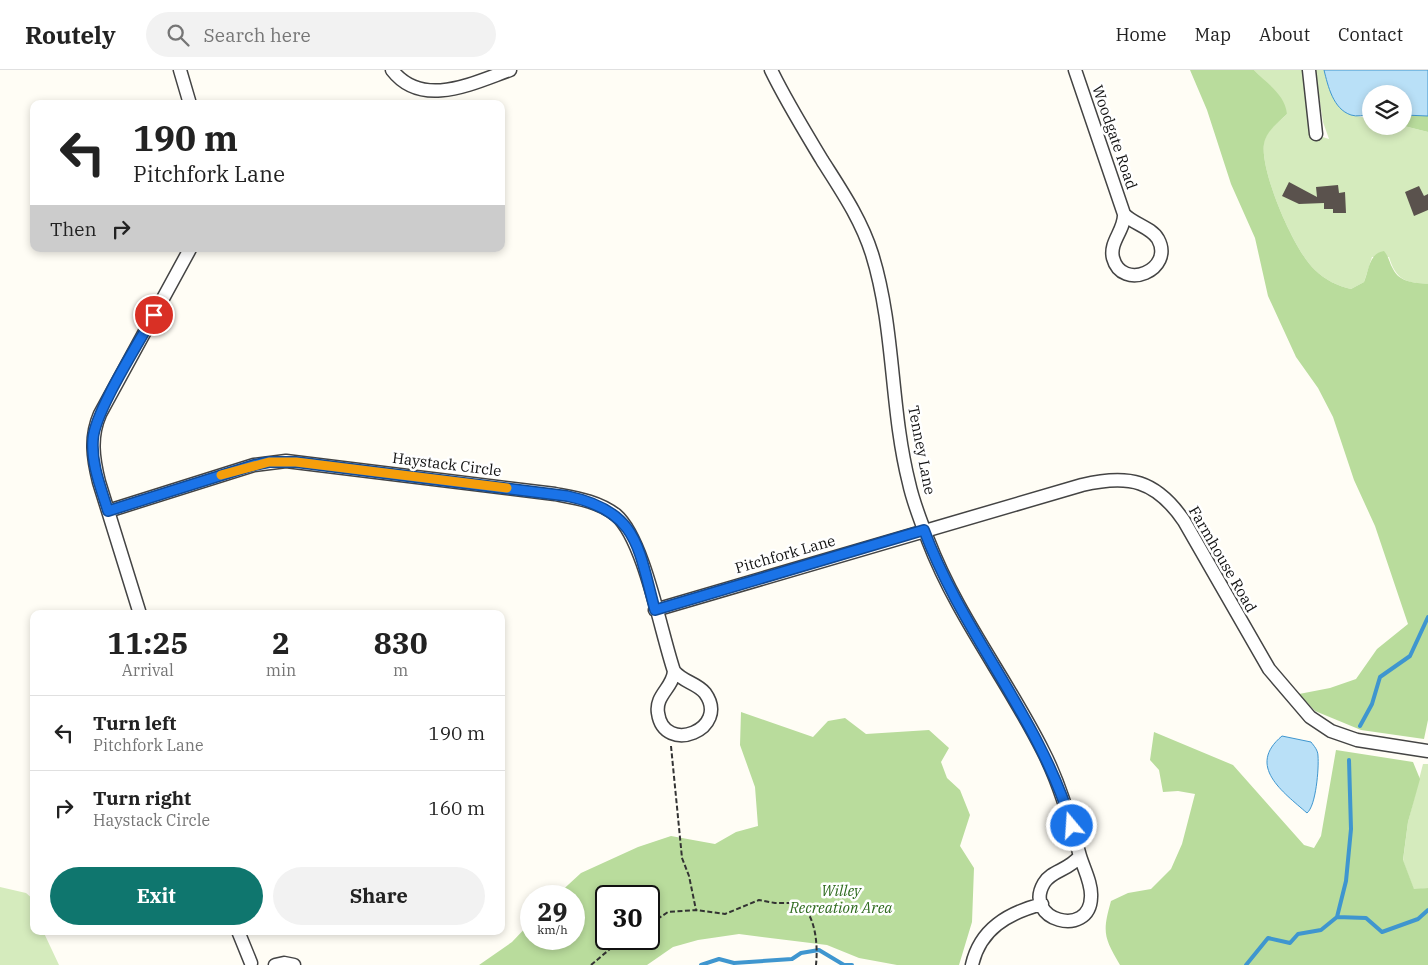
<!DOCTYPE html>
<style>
body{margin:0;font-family:"IBM Plex Serif",serif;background:#f2f2f2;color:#222;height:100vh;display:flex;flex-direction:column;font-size:19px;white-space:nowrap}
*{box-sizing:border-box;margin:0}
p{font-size:16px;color:#767676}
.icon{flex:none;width:28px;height:28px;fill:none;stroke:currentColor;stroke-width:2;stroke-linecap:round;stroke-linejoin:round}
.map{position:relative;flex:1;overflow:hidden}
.panel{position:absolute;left:30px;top:540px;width:475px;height:325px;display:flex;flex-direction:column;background:#fff;border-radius:10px;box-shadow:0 2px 8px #0003}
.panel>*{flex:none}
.top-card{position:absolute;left:30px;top:30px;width:475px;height:152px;border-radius:10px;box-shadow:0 2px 8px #0003;background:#fff;color:#222;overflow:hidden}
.tools{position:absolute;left:1362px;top:15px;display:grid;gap:10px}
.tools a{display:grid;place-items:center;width:50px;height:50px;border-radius:50%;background:#fff;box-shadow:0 2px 8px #0003;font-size:25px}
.speed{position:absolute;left:520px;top:815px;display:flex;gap:10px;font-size:25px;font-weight:700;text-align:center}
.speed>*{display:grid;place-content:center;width:65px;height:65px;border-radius:50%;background:#fff;box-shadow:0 2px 8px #0003;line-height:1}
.speed small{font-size:12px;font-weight:400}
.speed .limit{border:2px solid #111;border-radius:8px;background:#fff;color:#111}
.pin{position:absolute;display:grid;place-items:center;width:42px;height:42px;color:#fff;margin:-21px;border:2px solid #fff;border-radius:50%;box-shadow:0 1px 5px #0007}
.me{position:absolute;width:55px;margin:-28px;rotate:342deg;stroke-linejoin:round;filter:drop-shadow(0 0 4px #0008)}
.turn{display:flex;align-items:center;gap:18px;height:105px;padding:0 20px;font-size:22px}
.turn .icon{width:65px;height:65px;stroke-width:2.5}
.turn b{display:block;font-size:35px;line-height:42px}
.then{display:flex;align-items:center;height:48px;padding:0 20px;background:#0003;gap:10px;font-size:19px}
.eta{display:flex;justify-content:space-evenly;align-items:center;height:85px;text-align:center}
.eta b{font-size:30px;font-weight:700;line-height:35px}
.button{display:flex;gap:10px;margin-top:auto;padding:10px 20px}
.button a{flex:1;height:58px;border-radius:30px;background:#0f766e;color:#fff;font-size:20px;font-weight:700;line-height:58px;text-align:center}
.button a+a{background:#f2f2f2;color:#222}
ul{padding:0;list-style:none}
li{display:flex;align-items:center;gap:15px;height:75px;padding:0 20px;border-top:1px solid #e0e0e0}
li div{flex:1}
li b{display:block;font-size:19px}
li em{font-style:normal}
header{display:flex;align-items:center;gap:30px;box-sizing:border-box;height:70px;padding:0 25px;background:#fff;border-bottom:1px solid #e0e0e0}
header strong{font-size:24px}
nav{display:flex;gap:28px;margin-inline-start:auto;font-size:18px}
.search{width:350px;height:45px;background:#f2f2f2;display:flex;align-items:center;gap:12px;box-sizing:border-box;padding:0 18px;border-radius:28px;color:#767676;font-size:19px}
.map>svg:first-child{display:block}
</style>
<header>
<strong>Routely</strong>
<div class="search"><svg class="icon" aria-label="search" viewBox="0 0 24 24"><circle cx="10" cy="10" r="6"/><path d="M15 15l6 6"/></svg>Search here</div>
<nav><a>Home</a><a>Map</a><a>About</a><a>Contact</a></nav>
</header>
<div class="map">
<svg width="1428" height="895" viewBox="0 0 1428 895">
<rect width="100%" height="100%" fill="#fffdf5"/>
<path fill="#d5ebbd" d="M1254,0H1302L1310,63L1329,69L1323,52L1315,0H1324L1326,5L1352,45L1371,49V56H1404L1428,62V214C1406,213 1396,210 1389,187H1372L1364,212L1351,219C1338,216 1325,210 1315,200C1294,181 1260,101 1264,74C1265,61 1279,52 1287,44L1267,14Z
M1423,694H1428V818L1414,820L1403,791L1408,752Z
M0,817L26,823L33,829L34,861H43L59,895H0Z"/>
<path fill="#b9dc9c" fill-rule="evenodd" d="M1190,0H1254C1267,14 1285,24 1287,44C1279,52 1266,61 1264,74C1260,101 1294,181 1315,200C1325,210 1338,216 1351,219L1364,212C1369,200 1369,183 1384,181C1389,187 1389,192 1393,199C1399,212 1415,213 1428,214V650L1424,669L1361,660L1315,641L1299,624L1330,618L1356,609L1377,579L1408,554L1375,456L1354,410L1333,347L1318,318L1296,287L1268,226L1255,168L1231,114L1207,40Z
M1404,45L1428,46V62L1404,56Z
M741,642L813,667L828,651L845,648L866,664L929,660L949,678L941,692L947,708L960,720L970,745L960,776L974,798L972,852L959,895H897L859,888L827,875L739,864L698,870L673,877L647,895H479L512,872L531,852V869H574V826H556L581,803L638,777L671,766L715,774L736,762L758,756L755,717L740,675ZM649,826V869H606V826Z
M1154,662L1233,695L1304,775L1314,778L1321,766L1336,680L1413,692L1420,709L1408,752L1403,790L1414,819L1428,818V895H1120C1104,867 1102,863 1111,831L1128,823L1151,819L1171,799L1182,774L1195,724L1178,721L1163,722L1159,700L1150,690Z"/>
<path fill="#b9e0f7" stroke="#3f96cf" d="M1324,0H1428V46L1404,45V24H1371V45C1365,45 1356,47 1351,45C1333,39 1328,16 1324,0Z
M1282,666L1311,672C1314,676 1318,680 1318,686C1319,698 1316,736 1307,743C1283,722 1246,696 1282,666Z"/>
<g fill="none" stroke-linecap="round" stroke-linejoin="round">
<path stroke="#3f96cf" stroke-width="4" d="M1360,656L1372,634L1380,607L1410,586L1428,547
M1337,847L1346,811L1351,759L1349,690
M701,895L719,889L734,893L792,889L801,883L819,880L844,895H852
M1246,895L1268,868L1290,873L1298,864L1321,860L1337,847L1366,848L1382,862L1418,849L1428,840"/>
</g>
<path fill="#5a524d" d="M1289,112L1317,127L1316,117L1338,115L1339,123L1345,122L1346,143H1333V139H1324V133L1299,134L1282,126Z
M1419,116L1424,126L1428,124V140L1414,146L1405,122Z"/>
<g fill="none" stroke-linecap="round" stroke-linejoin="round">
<defs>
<path id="minor" d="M180,0L190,34
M392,0C422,39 473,13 510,0
M771,0C786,31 804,60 822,90C841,120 861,149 872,184C895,258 890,338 909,413C913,432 921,452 928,470C957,546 1007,609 1043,681C1060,714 1070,751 1080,786
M1075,0L1124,144
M1309,0L1316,64
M1124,144C1133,154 1151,157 1158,169C1175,200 1122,222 1113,188C1109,172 1125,160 1124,144Z
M108,441L254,395L286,391L555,424C576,428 598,431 616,445C644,469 661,563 674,601
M655,540L1082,415C1129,404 1156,410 1184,451L1269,599L1310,647L1331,661L1357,670L1428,681
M140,544L99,412C93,388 90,367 100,344L190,179
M674,601C683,612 697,613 705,623C731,659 664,686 658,643C655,625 673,618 674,601Z
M1080,786C1084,799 1092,814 1091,827C1090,869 1022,850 1044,813C1052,800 1068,801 1080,786Z
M238,861L251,893
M275,895L284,893L294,895
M972,895C980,859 1008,843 1042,834"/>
</defs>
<use href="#minor" stroke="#444" stroke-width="15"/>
<path stroke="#333" stroke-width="2" stroke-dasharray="5 2.5" stroke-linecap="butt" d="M671,676L682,788L689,806L696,840
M649,862L659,848L668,842L696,840L725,844L759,830L775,833H800C816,847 818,875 816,895
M591,895L610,879L634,869"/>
<use href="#minor" stroke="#fff" stroke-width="12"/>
</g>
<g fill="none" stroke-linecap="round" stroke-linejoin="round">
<defs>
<path id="route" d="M154,245C139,273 95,341 93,369C91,394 101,418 108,441L254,395L269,392H296L567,426C639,441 638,478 655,540L924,460C963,565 1040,648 1072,756"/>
</defs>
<use href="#route" stroke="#114b97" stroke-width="12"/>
<use href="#route" stroke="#1a73e8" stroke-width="9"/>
<path stroke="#f59e0b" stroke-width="9" d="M221,405L269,392H296L507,418"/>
</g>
<g text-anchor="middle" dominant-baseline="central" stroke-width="5" stroke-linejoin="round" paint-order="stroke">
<g font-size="15" fill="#111" stroke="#fff">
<text transform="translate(1115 67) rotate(71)">Woodgate Road</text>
<text transform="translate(922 380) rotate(79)">Tenney Lane</text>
<text transform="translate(447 394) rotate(7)">Haystack Circle</text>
<text transform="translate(785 484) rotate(-16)">Pitchfork Lane</text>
<text transform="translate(1223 489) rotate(60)">Farmhouse Road</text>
</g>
<g font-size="15" font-style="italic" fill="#2f6b1f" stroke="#fff">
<text x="841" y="820">Willey<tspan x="841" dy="17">Recreation Area</tspan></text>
</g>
</g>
</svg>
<div class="tools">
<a><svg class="icon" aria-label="layers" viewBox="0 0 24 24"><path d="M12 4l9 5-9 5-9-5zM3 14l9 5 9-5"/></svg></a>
</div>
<div class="speed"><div>29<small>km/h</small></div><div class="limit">30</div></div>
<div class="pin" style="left:154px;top:245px;background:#d93025"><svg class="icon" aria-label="arrive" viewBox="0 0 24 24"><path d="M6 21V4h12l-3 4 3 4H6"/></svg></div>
<svg class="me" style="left:1072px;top:756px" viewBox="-20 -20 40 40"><circle r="17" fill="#1a73e8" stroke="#fff" stroke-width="3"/><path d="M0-11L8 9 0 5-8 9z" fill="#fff"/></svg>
<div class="top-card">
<div class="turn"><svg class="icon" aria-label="left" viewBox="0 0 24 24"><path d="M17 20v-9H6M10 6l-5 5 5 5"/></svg><div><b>190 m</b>Pitchfork Lane</div></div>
<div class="then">Then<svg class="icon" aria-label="right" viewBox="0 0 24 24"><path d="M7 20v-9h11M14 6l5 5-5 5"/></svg></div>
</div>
<section class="panel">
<div class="eta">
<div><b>11:25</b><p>Arrival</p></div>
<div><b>2</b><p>min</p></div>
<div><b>830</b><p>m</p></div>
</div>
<ul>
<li><svg class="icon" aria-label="left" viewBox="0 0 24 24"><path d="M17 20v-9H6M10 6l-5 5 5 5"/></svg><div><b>Turn left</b><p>Pitchfork Lane</p></div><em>190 m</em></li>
<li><svg class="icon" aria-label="right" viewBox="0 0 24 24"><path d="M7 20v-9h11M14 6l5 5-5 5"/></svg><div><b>Turn right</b><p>Haystack Circle</p></div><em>160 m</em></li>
</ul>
<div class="button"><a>Exit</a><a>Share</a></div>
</section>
</div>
